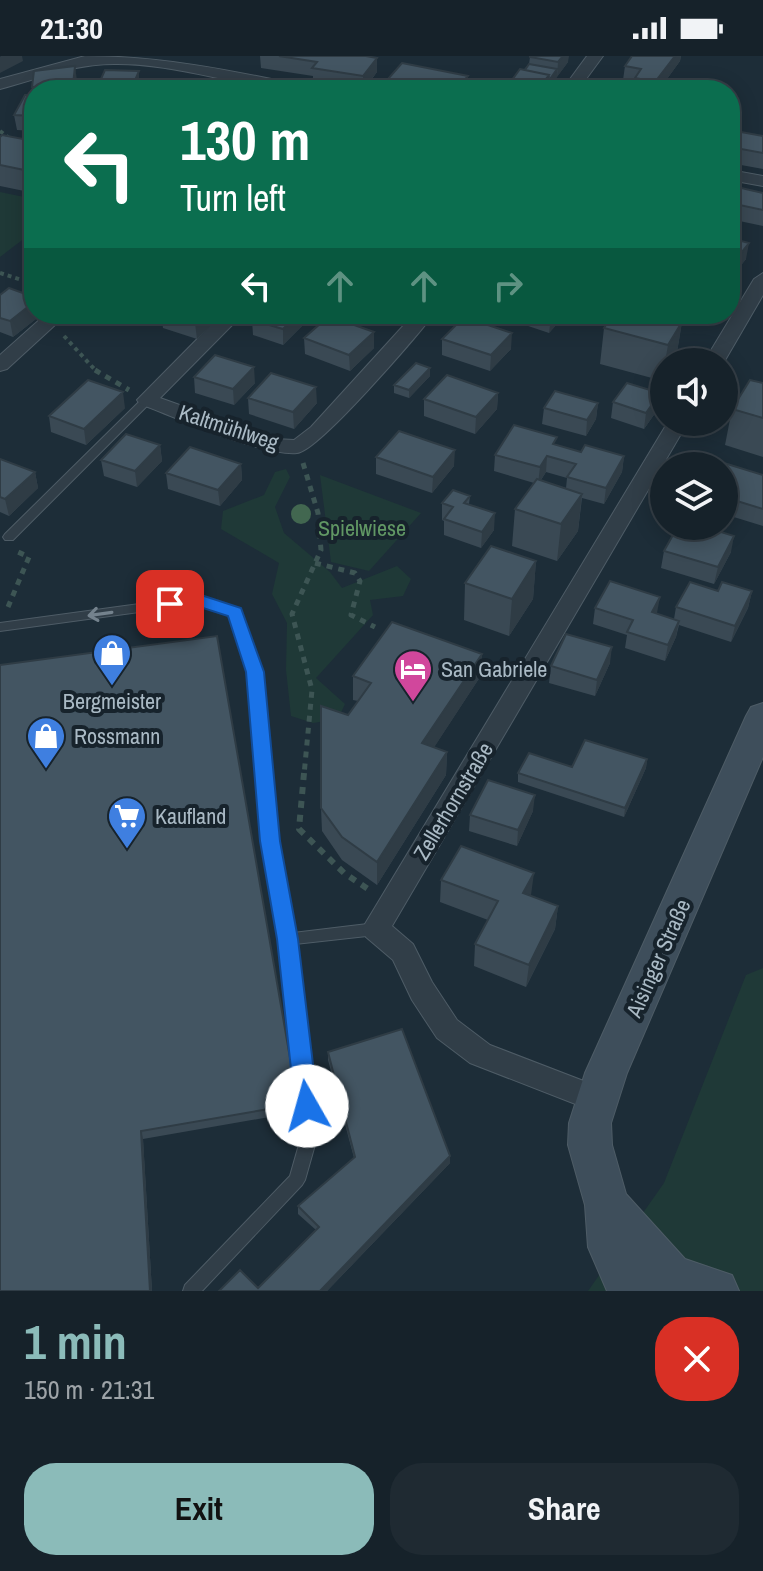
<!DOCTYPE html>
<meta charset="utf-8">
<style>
body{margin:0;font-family:"Archivo Narrow",sans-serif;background:#1f2a32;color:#f1f3f6;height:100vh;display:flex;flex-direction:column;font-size:30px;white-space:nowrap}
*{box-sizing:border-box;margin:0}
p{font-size:26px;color:#9ea4a8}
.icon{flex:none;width:44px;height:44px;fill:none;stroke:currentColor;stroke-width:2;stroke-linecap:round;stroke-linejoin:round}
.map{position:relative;height:1235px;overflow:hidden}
.panel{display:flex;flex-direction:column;background:#16222a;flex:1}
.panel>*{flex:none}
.top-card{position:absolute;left:24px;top:24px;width:716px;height:244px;border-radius:32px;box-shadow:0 4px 20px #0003,0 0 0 2px #353f47;background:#0b6e4f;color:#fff;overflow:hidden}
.tools{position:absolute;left:650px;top:292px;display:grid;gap:16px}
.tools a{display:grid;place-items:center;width:88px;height:88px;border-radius:50%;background:#16222a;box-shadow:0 4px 20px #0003,0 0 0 2px #353f47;font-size:40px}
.pin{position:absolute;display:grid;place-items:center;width:68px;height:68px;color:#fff;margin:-34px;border-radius:16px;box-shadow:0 4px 12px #0006}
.me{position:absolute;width:88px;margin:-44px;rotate:353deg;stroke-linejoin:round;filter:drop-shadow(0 0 6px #0008)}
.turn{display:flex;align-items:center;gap:28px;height:168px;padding:0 24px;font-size:36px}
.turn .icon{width:104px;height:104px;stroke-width:2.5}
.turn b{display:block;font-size:56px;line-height:68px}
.lanes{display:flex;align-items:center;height:76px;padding:0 24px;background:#0003;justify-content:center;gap:40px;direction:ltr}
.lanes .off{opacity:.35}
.round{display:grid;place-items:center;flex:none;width:84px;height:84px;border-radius:32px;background:#1f2a32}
.overview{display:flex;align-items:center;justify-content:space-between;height:136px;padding:0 24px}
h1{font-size:48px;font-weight:800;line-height:60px;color:#8bbbb9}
.primary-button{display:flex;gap:16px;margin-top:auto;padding:16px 24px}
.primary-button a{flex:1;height:92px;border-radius:32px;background:#8bbbb9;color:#111;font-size:32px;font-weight:800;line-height:92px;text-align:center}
.primary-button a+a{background:#1f2a32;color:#f1f3f6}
.status{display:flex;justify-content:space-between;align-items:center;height:56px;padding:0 40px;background:#16222a;direction:ltr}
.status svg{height:22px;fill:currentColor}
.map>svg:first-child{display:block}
</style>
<div class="status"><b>21:30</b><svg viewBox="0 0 49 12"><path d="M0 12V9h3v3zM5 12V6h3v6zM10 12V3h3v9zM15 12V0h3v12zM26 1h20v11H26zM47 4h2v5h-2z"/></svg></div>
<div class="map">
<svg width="763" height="1235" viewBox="0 0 763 1235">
<rect width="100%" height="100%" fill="#1d2d38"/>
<path fill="#1f3937" d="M0,136L34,143V175L0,201Z
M286,413L290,421L275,451L284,477L330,516L342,532L397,510L411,523L403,540L370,544L373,559L316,622L345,648L338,663L313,667L291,660L286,614L287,567L272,538L279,507L221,473L223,455L264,439L275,416Z
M320,419L421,457L369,515L331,506Z
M763,912V1235H588L664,1127L746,919Z"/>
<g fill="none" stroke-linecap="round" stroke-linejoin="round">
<defs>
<path id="service" d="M147,341L152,344L151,346L13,484H5L3,481L5,478L143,342Z
M198,540L239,553L261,616L277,785L293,877L376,867L381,869L383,873L381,877L376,879L295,888L318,1078L305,1124L302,1129L202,1235H183L185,1229L290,1120L302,1078L280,883L263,785L249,616L230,559L198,548L0,575V567Z"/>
<path id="minor" d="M85,0C159,0 229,14 300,29L308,34C242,34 180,7 114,8C73,8 38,23 0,33V23Z
M587,0H603L578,34H562Z
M730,114L763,120V130L730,124Z
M763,217V239L724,306H704L754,223Z
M46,258H67L7,313L0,315V299Z
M222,258H243L160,342L275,383L294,384L311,371L414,258H434C417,280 318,396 297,397C261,400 178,362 140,348L137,344Z
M668,366H688L392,870L413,888L432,926L457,964L490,989L607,1034L611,1043L607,1052L596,1056L470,1007L437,982L412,944L393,904L366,881L362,873Z"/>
<path id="secondary" d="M763,647V701L627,1017L611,1067L612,1089L626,1138L685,1203L732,1219L739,1235H607L588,1191L585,1149L568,1089L569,1067L585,1017L746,660L751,651Z"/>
</defs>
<use href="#service" stroke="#4e5c66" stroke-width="2"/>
<use href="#minor" stroke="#4e5c66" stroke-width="2"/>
<use href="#secondary" stroke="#4e5c66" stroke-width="2"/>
<path stroke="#3d5554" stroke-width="4" stroke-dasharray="4 4" stroke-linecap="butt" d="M0,75L9,82
M0,217L34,228
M64,280L97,316"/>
<path stroke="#3d5554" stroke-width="5" stroke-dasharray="6 6" stroke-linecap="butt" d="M95,314L129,334
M303,407L318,457L321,494L292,558L312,634L304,719
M315,507L355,517L360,525L351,559L375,571
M8,551L29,501L18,496"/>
<path stroke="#3d5554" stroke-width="6" stroke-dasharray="7 7" stroke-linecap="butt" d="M304,717L299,773L344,817L368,833"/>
<use href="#service" fill="#313e48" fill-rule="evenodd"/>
<use href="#minor" fill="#313e48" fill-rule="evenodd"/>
<use href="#secondary" fill="#3e4e5b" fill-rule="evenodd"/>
</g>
<circle fill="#426750" cx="301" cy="458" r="10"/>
<path fill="#3a4954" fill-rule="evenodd" d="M260,0H366L377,2V16L364,34H358L313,26V20L261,12Z
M632,0H681L680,5L659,34H633L634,27L623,24L625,10Z
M530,1L568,6L547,34H505L506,32L529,8Z
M387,24L467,34H387Z
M77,25L76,34H34V75L17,74L14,59L34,39L32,31Z
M730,74L763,80V113L730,107Z
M0,81L34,85V137L0,130Z
M763,137V170L730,163V142Z
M730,182L746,203L730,223Z
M0,239L41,259L13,281L0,276Z
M161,258H216L217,264L197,283L163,272Z
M257,258H309V263L283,289L253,279L252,264Z
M504,258H566L549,277L504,262Z
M676,258H704L700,264Z
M682,266L676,302L674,306H664V322L663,325L600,308L604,272Z
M374,276V292L350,315L305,298L304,282Z
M442,283L511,293L490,315L442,299Z
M430,312V320L409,342L394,337V329Z
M194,321L255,327L234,349L195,337Z
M763,327V401L725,389L732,353Z
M498,337L497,353L475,378L424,360V343Z
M660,337L658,353L644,373L611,362L613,346Z
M248,342L317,347L294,373L249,358Z
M598,347L596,363L586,380L542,368L544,352Z
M125,352L86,389L51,376L49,360Z
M160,389L162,405L137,431L104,420L101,404Z
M556,389L581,396L624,400L622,416L604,448L582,442L578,475L557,505L512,490L515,453L534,427L494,415L495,399ZM546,416L567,422L566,432L541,424Z
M376,401L454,410L432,437L376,418Z
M0,403L35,416L38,432L9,460L0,456Z
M241,408L242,424L220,450L168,433L166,417Z
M724,410L763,419V470L724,458Z
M470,440L469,448L494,474L481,492L444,479V465L442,464V447Z
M664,495L731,496L714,528L661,512Z
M536,505L533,543L509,580L464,564L465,527Z
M718,535H752L748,552L731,586L679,569L676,581L665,605L625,592L627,579L593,568L595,552L657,558L674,563L676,551Z
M482,598L480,621L434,691L447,696L446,719L377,829L342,804L322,775L321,752L348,659L358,645L353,644V620Z
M610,607L595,640L549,627L551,610Z
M0,609L298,1048V1056L143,1083L152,1235H0Z
M647,703L646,712L624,761L518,726V717Z
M533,755L517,790L469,775L470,759Z
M441,824L531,840L558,850L555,873L526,931L474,910L475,888L488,864L440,846Z
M328,996L450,1100V1107L327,1235H219L258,1232L316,1174L298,1158V1150L354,1102L328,1004Z"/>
<path fill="#2f3c45" d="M1,0H22L23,5L0,17V1Z
M563,0H569L568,6L557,21L558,6Z
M675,0H681L680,5L659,34H654L655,26Z
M377,2V16L363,34V20Z
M75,10L77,25L76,34H74L73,29Z
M557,13V21L547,34H537L549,19Z
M139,15V23L135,34H131Z
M468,20L467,34H456Z
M749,187L746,203L730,223L733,207Z
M34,246V258L41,259L13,281L10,265Z
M205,258H216L217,264L197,283L195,267Z
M298,258H309V263L283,289V273Z
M553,258H566L549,277L551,261Z
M682,266L676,302L674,306H665L668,289Z
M374,276V292L350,315L349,299Z
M512,277L511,293L490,315L491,299Z
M254,311L255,327L234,349L233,333Z
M430,312V320L409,342V334Z
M316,331L317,347L294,373L293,356Z
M123,336L125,352L86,389L84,373Z
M498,337L497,353L475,378L476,361Z
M660,337L658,353L644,373L646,357Z
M598,347L596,363L586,380L587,364Z
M160,389L162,405L137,431L135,415Z
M455,394L454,410L432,437L433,421Z
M547,400L546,416L538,428L540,411Z
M624,400L622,416L604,448L606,432Z
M241,408L242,424L220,450L218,434Z
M35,416L38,432L9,460L5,443Z
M582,438L578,475L557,505L561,468Z
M495,457L494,474L481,492L482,476Z
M734,480L731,496L714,528L718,511Z
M536,505L533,543L509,580L512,543Z
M752,535L748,552L731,586L735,570Z
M660,541L657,557L649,573L652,556Z
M679,565L676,581L665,605L668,589Z
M612,591L610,607L595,640L597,624Z
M482,598L480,621L422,710V687Z
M447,696L446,719L377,829V806Z
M647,703L646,712L624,761L625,752Z
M535,739L533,755L517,790L518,774Z
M534,817L531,839L523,837Z
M558,850L555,873L526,931L529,909Z
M141,1075L143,1083L152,1235H150Z
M450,1100V1107L327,1235H320Z"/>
<path fill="#435562" stroke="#2f3c45" stroke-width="2" d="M279,0H366L377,2L363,20L312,12L317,6Z
M530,0H563L558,6L530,1Z
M632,0H675L655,26L635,22L641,13L625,10Z
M402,7L468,20L456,34H435L387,24Z
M529,8L557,13L548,26L549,19L525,14Z
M75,10L73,29L32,31L34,15Z
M520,13L549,19L537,34H517L506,32Z
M105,14L139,15L131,34H96Z
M213,23L267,29L264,34H207Z
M593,27L627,33V34H589Z
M25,39H34V60L14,59Z
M730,74L763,80V97L730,91Z
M2,79L34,85V116L0,109V81Z
M737,131L763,137V154L730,147V142Z
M730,182L749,187L733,207L730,206Z
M9,232L34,241V246L10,265L0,262V239Z
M166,258H205L195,267Z
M257,258H298L283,273L252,264Z
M613,258H651L682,266L668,289L604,272Z
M329,260L374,276L349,299L304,282Z
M464,261L512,277L491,299L442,283Z
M215,299L254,311L233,333L194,321Z
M416,307L430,312L409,334L394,329Z
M271,317L316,331L293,356L248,342Z
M447,319L498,337L476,361L424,343Z
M88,324L123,336L84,373L49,360Z
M750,324L763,327V362L732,353Z
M627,327L660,337L646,357L613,346Z
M555,335L598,347L587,364L544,352Z
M514,369L557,381L553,388L581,396L585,389L624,400L606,432L567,421L576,408L547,400L540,411L495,399Z
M399,375L455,394L433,421L376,401Z
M126,378L160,389L135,415L101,404Z
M190,391L241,408L218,434L166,417Z
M0,403L35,416L5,443L0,441Z
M724,407L763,419V453L724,441V410H722Z
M537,423L582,438L561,468L515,453Z
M453,434L470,440L464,447L495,457L482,476L444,463L453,451L442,447Z
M678,470H702L734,480L718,511L664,495Z
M491,490L536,505L512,543L465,527Z
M610,525L660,541L652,556L679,565L668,589L627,576L633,564L595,552Z
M690,526L718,535L722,526L752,535L735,570L676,551Z
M392,566L482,598L422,687L447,696L377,806L342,781L321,752V650L348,659L371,627L353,620Z
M566,578L612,591L597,624L551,610Z
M217,580L298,1048L141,1075L150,1235H0V609Z
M585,684L647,703L625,752L518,717L529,697L572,711Z
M488,724L535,739L518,774L470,759Z
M461,790L534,817L523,837L558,850L529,909L475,888L498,845L441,824Z
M402,973L450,1100L320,1235H219L240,1214L258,1232L319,1171L298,1150L355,1101L328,996Z"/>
<defs><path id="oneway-shaft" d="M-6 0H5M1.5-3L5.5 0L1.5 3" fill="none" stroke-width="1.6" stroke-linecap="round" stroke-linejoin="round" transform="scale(2)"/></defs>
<use stroke="#74828d" href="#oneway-shaft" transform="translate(100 558) rotate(172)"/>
<path fill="#1a73e8" stroke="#114b97" stroke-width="2" d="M198,538L241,552L264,616L280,785L298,883L318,1050L315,1057L307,1060L299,1057L295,1050L277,883L260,785L246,616L228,560L197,550L170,554L161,548L170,542Z"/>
<defs>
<symbol id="shop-pin" viewBox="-11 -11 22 30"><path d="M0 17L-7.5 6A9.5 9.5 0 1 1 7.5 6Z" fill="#3f7fe0" stroke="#17232c"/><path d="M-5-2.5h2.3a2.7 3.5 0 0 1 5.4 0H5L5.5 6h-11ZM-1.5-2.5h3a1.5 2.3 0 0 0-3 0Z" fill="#fff"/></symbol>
<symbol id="hotel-pin" viewBox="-11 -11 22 30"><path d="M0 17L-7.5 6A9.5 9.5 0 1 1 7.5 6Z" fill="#d1479c" stroke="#17232c"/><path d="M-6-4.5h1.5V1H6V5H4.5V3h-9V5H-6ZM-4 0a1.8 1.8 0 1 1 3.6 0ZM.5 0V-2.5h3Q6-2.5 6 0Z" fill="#fff"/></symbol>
<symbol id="supermarket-pin" viewBox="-11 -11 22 30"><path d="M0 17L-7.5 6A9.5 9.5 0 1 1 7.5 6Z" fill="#3f7fe0" stroke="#17232c"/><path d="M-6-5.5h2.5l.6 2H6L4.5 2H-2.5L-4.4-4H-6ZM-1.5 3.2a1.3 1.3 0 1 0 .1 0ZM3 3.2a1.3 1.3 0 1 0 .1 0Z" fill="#fff"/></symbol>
</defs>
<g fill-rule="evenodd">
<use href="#shop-pin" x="90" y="575" width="44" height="60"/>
<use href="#hotel-pin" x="391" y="591" width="44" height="60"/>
<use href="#shop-pin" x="24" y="658" width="44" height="60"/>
<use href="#supermarket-pin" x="105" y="738" width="44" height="60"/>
</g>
<g text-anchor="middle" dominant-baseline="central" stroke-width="8" stroke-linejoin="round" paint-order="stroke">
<g font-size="22" fill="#aabac5" stroke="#17232c">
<text transform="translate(229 371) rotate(18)">Kaltmühlweg</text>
<text transform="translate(453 745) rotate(-59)">Zellerhornstraße</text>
<text transform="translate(658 902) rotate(-66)">Aisinger Straße</text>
</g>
<g font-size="22" fill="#619764" stroke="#17232c">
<text x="362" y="472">Spielwiese</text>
</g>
<g font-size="22" fill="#aabac5" stroke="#17232c" text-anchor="start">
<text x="441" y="613">San Gabriele</text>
<text x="112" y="645" text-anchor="middle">Bergmeister</text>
<text x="74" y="680">Rossmann</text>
<text x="155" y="760">Kaufland</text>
</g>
</g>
</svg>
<div class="tools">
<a><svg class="icon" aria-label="sound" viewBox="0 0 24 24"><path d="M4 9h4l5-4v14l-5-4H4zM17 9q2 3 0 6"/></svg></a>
<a><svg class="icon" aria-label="layers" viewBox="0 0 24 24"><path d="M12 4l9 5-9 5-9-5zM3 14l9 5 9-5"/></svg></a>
</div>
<div class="pin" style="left:170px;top:548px;background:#d93025"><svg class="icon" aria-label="arrive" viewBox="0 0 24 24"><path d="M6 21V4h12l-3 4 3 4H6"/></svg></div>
<svg class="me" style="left:307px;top:1050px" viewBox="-20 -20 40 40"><circle r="19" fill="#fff"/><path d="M0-13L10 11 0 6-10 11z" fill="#1a73e8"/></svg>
<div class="top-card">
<div class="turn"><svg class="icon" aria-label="left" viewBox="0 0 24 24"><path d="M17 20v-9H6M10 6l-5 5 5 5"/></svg><div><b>130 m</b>Turn left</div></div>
<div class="lanes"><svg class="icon" aria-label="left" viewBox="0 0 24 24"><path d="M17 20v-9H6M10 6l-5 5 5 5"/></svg><svg class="icon off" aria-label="ahead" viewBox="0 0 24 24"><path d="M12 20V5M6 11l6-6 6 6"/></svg><svg class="icon off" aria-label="ahead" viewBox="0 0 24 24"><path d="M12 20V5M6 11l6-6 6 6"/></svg><svg class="icon off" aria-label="right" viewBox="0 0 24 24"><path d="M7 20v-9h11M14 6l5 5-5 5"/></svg></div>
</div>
</div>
<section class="panel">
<div class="overview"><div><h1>1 min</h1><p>150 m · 21:31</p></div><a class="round" style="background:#d93025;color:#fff"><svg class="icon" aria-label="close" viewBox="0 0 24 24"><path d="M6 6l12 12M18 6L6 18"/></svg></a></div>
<div class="primary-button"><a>Exit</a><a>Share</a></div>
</section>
